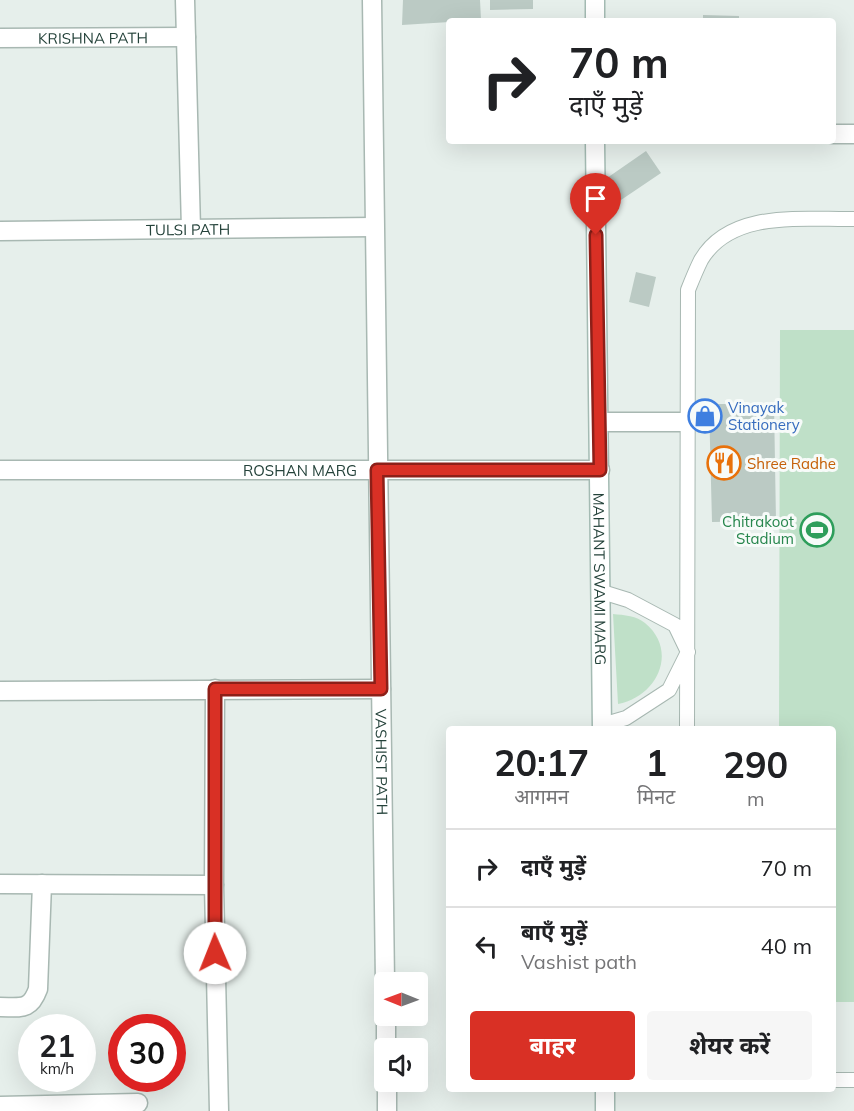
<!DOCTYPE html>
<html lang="hi">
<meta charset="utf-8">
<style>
body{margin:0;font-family:Mulish,"Noto Sans Devanagari",sans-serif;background:#f6f6f6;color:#202124;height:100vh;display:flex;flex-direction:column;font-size:22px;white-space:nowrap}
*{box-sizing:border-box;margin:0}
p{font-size:20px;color:#757577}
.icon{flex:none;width:33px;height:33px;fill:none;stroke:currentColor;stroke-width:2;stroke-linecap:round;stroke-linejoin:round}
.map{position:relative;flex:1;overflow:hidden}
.details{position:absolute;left:446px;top:726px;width:390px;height:366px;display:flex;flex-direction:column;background:#fff;border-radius:6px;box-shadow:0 6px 24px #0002}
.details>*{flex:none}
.top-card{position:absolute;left:446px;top:18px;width:390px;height:126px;border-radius:6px;box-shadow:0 6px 24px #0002;background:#fff;color:#202124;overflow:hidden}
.needle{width:39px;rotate:271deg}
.fabs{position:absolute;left:374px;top:972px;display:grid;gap:12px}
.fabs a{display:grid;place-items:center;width:54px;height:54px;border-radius:6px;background:#fff;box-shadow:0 6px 24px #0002;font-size:30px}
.speed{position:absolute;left:18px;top:1014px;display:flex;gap:12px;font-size:30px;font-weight:700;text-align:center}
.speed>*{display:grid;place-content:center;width:78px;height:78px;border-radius:50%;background:#fff;box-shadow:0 6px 24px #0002;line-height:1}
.speed small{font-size:15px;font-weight:400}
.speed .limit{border:9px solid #d22;background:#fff;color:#111}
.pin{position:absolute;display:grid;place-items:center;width:51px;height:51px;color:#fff;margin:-62px -26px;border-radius:50% 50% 50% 0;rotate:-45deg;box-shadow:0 0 6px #0007}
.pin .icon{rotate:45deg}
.me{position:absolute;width:66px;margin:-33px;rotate:359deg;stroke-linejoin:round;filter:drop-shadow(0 0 4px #0008)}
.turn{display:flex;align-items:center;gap:21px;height:126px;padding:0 24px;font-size:27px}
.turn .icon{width:78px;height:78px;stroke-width:2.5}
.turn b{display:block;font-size:42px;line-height:51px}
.eta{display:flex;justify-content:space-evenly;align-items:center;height:102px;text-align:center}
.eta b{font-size:36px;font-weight:700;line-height:42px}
.action{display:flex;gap:12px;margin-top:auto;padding:12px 24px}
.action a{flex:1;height:69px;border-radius:6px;background:#d93025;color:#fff;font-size:24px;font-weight:700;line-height:69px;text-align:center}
.action a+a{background:#f6f6f6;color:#202124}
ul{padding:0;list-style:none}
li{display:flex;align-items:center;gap:18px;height:78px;padding:0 24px;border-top:2px solid #e0e0e0}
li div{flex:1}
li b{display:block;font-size:22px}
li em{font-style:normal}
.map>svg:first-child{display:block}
</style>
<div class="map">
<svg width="854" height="1111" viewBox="0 0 854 1111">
<rect width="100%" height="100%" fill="#e6efeb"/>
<path fill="#bfe0c8" d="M780,330H854V1002H833L832,729H779Z
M613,614C624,615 637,616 645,623C679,651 657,697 618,704Z"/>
<path fill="#bbcac4" d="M403,0H480L481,20L402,25Z
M490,0H533V9L490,10Z
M703,15L739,16V21H703Z
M523,19H547V21H523Z
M646,151L661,173L621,200L607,178Z
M636,272L656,277L649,307L629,302Z
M709,404H774L776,521L712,522Z"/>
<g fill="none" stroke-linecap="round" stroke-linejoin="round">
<defs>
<path id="lane" d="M599,591L628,600L675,625L688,652L669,690L626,718L602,725
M687,729L688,290C692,280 696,270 701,260C731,209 804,220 854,219
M832,1080H854"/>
<g id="street">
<path d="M185,0L191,229"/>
<path id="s1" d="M372,0L385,982"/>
<path id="s2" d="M0,38L186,37"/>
<path d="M832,134H854"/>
<path id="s3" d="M0,231L374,227"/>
<path d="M599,422H687"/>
<path id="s4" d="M0,470H600"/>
<path d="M215,689L214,885L219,1111"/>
<path d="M0,691L381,689"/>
<path d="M0,884L214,885"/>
<path d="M0,1007C21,1007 30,1011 38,989L42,884"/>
<path d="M386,1016V1048"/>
<path d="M387,1082V1111"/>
<path d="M0,1106L138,1103"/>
</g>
<g id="secondary">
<path d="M595,21V0"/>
<path id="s5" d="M595,141L602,729"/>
<path d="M605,1089V1111"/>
</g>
</defs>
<use href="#lane" stroke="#a8b8b2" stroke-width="16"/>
<use href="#street" stroke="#a8b8b2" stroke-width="21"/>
<use href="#secondary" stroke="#a4bbb3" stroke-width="21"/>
<use href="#lane" stroke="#fff" stroke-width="14"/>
<use href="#street" stroke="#fff" stroke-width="18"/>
<use href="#secondary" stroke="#fff" stroke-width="18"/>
</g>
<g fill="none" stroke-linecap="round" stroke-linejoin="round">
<defs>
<path id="route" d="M215,953V689H381L377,470H600L596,235"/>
</defs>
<use href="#route" stroke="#8d1f18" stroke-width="15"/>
<use href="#route" stroke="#d93025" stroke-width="10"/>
</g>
<defs>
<symbol id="shop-ring" viewBox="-11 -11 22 22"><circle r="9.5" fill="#f7fbf9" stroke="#3f7fe0" stroke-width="1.5"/><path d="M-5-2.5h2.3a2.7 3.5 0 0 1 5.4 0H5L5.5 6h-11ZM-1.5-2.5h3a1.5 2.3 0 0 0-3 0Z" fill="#3f7fe0"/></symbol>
<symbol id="restaurant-ring" viewBox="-11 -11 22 22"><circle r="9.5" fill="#f7fbf9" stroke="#e8710a" stroke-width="1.5"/><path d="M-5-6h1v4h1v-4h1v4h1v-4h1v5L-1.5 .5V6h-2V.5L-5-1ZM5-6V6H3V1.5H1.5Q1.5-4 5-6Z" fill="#e8710a"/></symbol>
<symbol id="stadium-ring" viewBox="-11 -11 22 22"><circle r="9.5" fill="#f7fbf9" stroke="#2e9e5b" stroke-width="1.5"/><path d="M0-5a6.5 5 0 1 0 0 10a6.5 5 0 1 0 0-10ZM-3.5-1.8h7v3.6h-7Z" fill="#2e9e5b"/></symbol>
</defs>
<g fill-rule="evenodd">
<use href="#shop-ring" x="686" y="397" width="38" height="38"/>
<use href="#restaurant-ring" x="705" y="444" width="38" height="38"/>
<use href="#stadium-ring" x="798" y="511" width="38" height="38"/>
</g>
<g text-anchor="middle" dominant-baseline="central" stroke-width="6" stroke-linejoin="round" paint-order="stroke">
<g font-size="15" fill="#24423a" stroke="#f7fbf9">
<text stroke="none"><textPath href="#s2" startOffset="93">KRISHNA PATH</textPath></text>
<text stroke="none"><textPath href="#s3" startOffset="188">TULSI PATH</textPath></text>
<text stroke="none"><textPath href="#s4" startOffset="300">ROSHAN MARG</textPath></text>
<text stroke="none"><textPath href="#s5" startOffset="438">MAHANT SWAMI MARG</textPath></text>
<text stroke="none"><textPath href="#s1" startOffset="762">VASHIST PATH</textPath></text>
</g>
<g font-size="15" fill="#366cbe" stroke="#f7fbf9" text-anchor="start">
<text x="728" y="407">Vinayak<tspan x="728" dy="17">Stationery</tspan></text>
</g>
<g font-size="15" fill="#c56008" stroke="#f7fbf9" text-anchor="start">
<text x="747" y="463">Shree Radhe</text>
</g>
<g font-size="15" fill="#27864d" stroke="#f7fbf9" text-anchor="end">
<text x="794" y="521">Chitrakoot<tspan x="794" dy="17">Stadium</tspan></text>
</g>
</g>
</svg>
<div class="fabs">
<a><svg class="needle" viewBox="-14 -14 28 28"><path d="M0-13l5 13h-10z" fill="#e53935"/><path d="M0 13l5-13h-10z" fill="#757577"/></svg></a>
<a><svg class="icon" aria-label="sound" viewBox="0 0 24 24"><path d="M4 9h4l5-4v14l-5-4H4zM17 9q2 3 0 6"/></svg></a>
</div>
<div class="speed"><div>21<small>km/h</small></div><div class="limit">30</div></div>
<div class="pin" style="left:596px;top:235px;background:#d93025"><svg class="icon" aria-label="arrive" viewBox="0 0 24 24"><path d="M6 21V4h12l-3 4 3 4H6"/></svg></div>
<svg class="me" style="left:215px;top:953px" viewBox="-20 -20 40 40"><circle r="19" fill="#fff"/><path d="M0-13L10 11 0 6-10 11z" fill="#d93025"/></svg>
<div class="top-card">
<div class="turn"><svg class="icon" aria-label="right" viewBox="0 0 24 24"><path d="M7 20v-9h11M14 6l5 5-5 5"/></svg><div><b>70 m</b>दाएँ मुड़ें</div></div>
</div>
<section class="details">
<div class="eta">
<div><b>20:17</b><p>आगमन</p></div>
<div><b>1</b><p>मिनट</p></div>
<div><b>290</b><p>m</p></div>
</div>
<ul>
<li><svg class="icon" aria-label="right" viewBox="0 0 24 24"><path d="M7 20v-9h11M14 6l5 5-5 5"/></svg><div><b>दाएँ मुड़ें</b></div><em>70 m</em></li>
<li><svg class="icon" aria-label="left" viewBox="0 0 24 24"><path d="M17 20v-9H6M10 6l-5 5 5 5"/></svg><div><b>बाएँ मुड़ें</b><p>Vashist path</p></div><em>40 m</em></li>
</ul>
<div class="action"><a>बाहर</a><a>शेयर करें</a></div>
</section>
</div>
